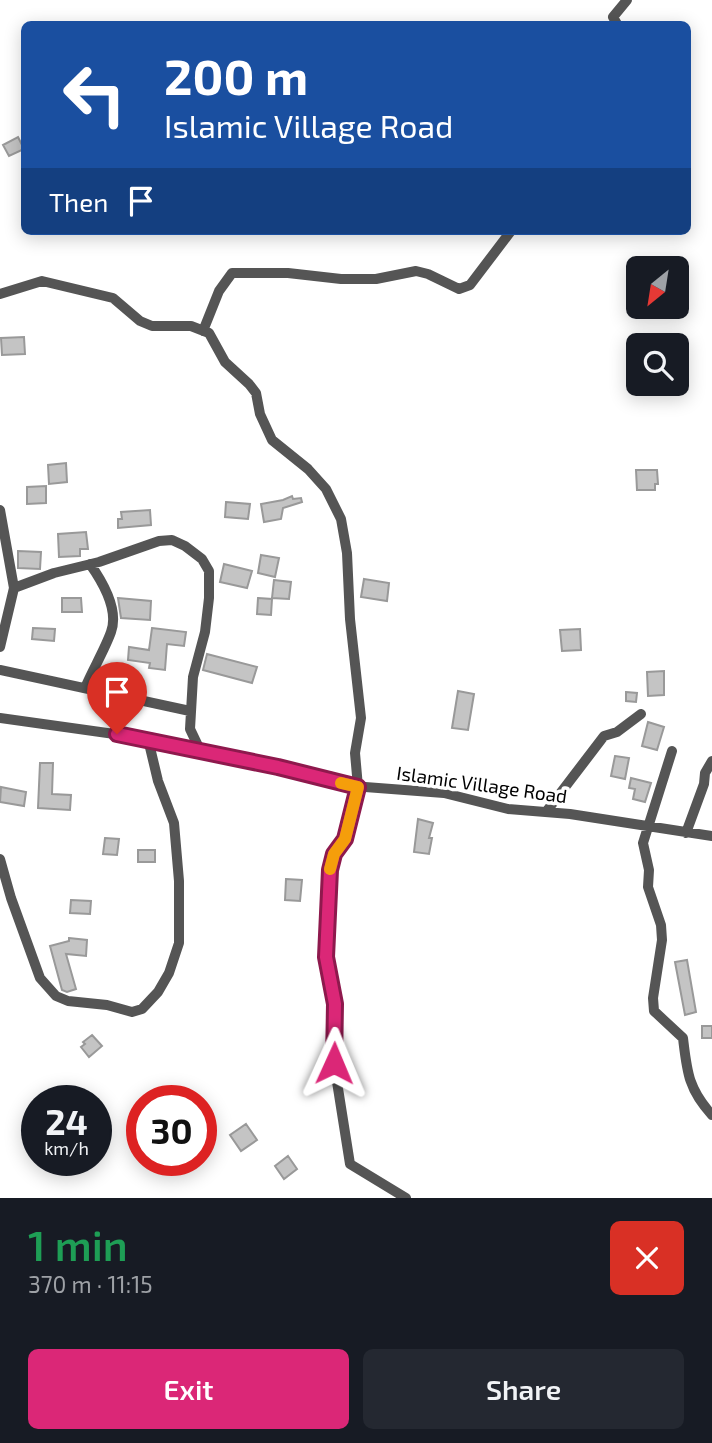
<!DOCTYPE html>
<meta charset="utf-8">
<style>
body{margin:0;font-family:"Exo 2",sans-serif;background:#242831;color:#f1f3f6;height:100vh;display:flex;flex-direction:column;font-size:26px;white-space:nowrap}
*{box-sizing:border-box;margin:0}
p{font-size:23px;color:#9ea1a6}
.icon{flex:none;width:38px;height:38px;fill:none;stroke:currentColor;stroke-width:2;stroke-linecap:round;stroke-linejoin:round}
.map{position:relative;height:1198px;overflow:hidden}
.side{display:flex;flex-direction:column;background:#171b24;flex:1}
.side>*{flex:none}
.banner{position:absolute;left:21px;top:21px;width:670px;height:214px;border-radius:10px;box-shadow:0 4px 18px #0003;background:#1a4fa0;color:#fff;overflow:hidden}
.needle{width:46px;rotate:210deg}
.buttons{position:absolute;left:626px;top:256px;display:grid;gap:14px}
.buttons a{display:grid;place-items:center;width:63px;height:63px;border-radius:10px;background:#171b24;box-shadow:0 4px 18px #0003;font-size:35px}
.speed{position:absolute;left:21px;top:1085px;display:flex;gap:14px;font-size:35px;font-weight:700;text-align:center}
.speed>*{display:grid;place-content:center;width:91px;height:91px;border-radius:50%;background:#171b24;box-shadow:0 4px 18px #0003;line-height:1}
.speed small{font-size:18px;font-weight:400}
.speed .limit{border:10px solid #d22;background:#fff;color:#111}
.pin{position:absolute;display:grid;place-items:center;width:60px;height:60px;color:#fff;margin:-72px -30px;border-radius:50% 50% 50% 0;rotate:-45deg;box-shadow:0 0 7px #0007}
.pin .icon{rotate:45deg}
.me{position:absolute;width:77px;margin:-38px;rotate:1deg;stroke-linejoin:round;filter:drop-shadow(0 0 5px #0008)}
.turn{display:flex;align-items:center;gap:24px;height:147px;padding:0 28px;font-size:32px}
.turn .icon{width:91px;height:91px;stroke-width:2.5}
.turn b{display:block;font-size:49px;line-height:60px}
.then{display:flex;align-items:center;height:66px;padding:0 28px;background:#0003;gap:14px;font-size:26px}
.round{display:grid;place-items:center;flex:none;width:74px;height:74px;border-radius:10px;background:#242831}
.head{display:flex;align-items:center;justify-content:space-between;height:119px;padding:0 28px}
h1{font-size:42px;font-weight:600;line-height:52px;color:#1e9e55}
.button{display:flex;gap:14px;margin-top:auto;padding:14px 28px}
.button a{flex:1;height:80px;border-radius:10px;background:#db2777;color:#fff;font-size:28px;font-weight:600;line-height:80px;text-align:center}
.button a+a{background:#242831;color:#f1f3f6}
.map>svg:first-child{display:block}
</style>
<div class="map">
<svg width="712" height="1198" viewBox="0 0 712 1198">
<rect width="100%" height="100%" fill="#fff"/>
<path fill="#c4c4c4" stroke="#999" stroke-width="2" d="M18,137L24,149L9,156L3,145Z
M24,337L25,354L2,355L1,338Z
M66,463L67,482L49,484L48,465Z
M636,470H657L658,484H655V490H637Z
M46,486V503L27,504V487Z
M292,496L293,499L301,498L302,502L283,508L281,519L264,522L261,504L283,500Z
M226,502L250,504L248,519L225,517Z
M150,510L151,525L118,528V519H122L121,512Z
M86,532L88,549H80V556L59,557L58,534Z
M18,551L41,552L40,569L18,568Z
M261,555L279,558L275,577L258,573Z
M224,564L252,571L247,588L220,582Z
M364,579L389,583L387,601L361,597Z
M274,580L291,582L289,599L272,598Z
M62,598H81L82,612H62Z
M118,598L151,601L150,620L121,618Z
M258,598L272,599L271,615L257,614Z
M33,628L55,629L54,641L32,639Z
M152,628L186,632L184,646L167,644L165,670L149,668L150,663L128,660L129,647L149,650Z
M580,629L581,650L562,651L560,630Z
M207,654L257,667L252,683L203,670Z
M664,671V695L648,696L647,672Z
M458,691L474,694L468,730L452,728Z
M626,692L637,693L636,702L626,701Z
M648,722L664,727L657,750L642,746Z
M615,756L629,758L625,779L611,776Z
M40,763H53L52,794L71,795L70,810L38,808Z
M631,778L651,783L645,802L633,799L635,789L629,788Z
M1,787L26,792L24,806L0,802Z
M418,819L433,823L429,838H432L429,854L414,852Z
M105,838L119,839L117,855L103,854Z
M138,850H155V862H138Z
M286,879L302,880L300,901L285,900Z
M71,900L91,901L90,914L70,913Z
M69,938L87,940L86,956L66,954L76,989L67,992L62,990L50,946L69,941Z
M687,960L696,1012L685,1015L675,962Z
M702,1026H712V1038H702Z
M92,1035L102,1046L89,1057L81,1047L85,1044L83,1042Z
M246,1124L257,1140L241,1151L230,1135Z
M288,1156L297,1169L284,1179L275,1166Z"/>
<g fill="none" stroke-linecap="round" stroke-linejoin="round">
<path stroke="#555" stroke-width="10" d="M617,24L613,17L627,0
M0,294L42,281L113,298L140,321L152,326H191L209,333L225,362L249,384L256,393L260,414L272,440L308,469L326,489L341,519L347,553L350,619L361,718L355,753L358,787L345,839L334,854L330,870L326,957L335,1004L334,1063L350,1164L406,1198
M203,331L219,291L232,273H288L341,279H376L416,271L428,274L459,289L470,285L511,231
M0,510L14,588L0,647
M14,588L54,573L99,562L159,541L172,540L185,546L202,559L209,571V598L205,632L193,677L190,729L200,750
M0,670L190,711
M85,688C92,671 105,649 111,632C119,610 102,581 90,564
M0,718L143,738L277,767L352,786L444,793L508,809L570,814L712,836
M672,751L643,843L649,870L648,887L661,925L662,940L653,998L654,1011L683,1038C687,1071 688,1089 712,1115
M546,812L604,736L617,732L641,714
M686,833L704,784L705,773L712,761
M0,859L11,898L40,978L56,996L68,1001L107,1005L132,1012L142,1009L158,992L169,973L179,943V881L174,823L158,781L148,739"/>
</g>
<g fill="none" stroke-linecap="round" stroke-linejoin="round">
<defs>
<path id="route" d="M117,734L278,767L358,787L345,839L334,854L330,870L326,957L335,1004L334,1063"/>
</defs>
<use href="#route" stroke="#8e194d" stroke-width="18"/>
<use href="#route" stroke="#db2777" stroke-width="12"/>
<path stroke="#f59e0b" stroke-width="12" d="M330,869L334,854L345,839L358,787L341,783"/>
</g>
<g text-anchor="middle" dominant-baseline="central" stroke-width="7" stroke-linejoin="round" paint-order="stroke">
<g font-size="19" fill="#000" stroke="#fff">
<text transform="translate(482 784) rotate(8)">Islamic Village Road</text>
</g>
</g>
</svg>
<div class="buttons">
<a><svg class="needle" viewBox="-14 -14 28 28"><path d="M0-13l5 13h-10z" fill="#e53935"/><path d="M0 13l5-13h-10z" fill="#9ea1a6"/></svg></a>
<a><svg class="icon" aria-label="search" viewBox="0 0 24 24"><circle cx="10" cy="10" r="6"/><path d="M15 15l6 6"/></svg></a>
</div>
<div class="speed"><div>24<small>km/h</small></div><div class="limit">30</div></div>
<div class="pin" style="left:117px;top:734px;background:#d93025"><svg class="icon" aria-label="arrive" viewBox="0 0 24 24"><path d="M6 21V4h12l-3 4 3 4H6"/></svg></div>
<svg class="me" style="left:334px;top:1063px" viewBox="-20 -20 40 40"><path d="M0-17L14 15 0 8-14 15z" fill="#db2777" stroke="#fff" stroke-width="4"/></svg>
<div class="banner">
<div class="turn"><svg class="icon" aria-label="left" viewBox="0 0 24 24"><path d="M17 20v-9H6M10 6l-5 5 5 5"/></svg><div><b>200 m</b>Islamic Village Road</div></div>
<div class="then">Then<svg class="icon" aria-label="arrive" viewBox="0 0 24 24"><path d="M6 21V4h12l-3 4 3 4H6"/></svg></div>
</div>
</div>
<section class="side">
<div class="head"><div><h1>1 min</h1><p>370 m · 11:15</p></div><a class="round" style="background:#d93025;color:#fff"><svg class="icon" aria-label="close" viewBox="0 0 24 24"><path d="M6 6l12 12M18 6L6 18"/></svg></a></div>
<div class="button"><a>Exit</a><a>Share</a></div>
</section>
